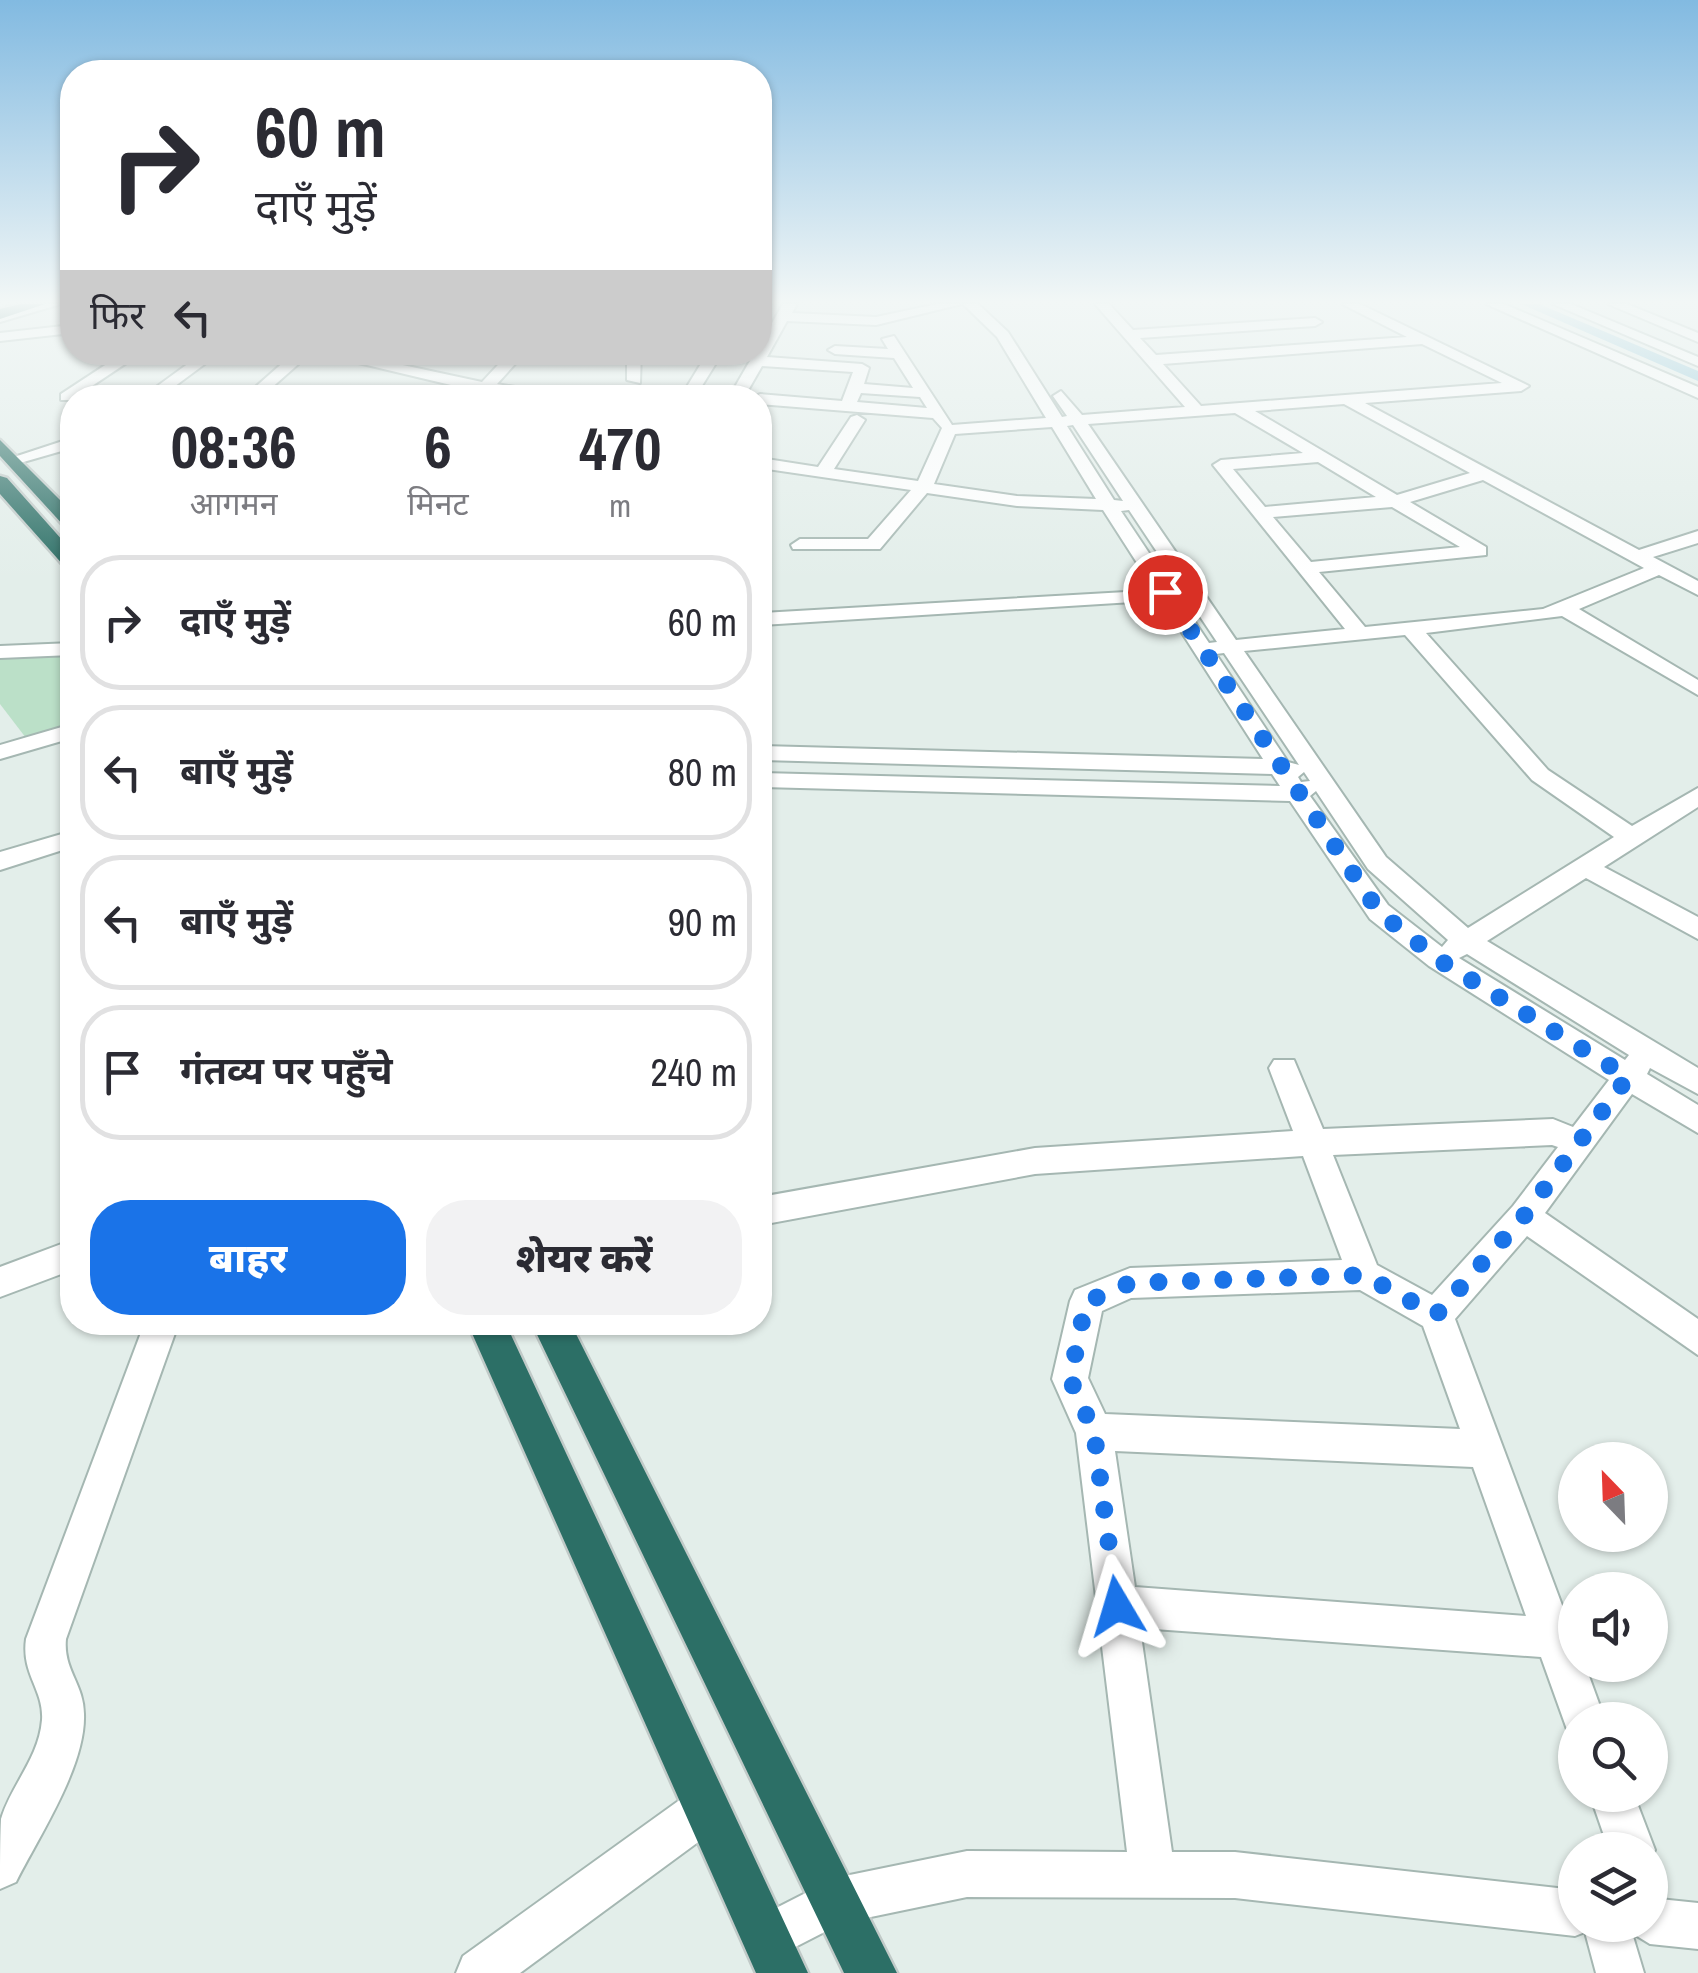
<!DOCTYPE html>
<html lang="hi">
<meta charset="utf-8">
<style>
body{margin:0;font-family:"Archivo Narrow","Noto Sans Devanagari",sans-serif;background:#f2f2f3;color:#2b2b33;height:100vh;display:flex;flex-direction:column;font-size:38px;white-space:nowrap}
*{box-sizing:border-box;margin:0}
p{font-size:32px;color:#7c7c81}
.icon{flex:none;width:55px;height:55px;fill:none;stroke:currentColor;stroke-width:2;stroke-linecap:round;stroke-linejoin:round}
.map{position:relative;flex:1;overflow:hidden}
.side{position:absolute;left:60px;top:385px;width:712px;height:950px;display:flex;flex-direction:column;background:#fff;border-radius:40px;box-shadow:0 2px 8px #0004}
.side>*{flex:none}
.hud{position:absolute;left:60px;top:60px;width:712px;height:305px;border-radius:40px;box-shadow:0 2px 8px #0004;background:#fff;color:#2b2b33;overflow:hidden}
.needle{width:65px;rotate:337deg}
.tools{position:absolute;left:1558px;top:1442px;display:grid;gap:20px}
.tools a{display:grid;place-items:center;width:110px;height:110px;border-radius:50%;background:#fff;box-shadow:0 2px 8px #0004;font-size:50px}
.pin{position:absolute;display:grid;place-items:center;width:85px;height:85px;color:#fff;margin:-42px;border:5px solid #fff;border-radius:50%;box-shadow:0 2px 10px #0007}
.me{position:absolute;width:110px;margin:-55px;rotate:353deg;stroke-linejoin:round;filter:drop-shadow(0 0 8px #0008)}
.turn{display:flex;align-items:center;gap:35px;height:210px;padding:0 30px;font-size:45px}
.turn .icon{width:130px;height:130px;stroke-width:2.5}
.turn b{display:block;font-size:70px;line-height:85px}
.then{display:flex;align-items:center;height:95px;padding:0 30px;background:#0003;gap:20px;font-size:38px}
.eta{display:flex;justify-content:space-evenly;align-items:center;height:170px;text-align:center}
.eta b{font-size:60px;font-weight:800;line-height:70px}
.cta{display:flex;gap:20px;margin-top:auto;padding:20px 30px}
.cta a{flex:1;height:115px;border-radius:40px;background:#1a73e8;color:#fff;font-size:40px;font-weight:800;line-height:115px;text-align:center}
.cta a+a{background:#f2f2f3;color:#2b2b33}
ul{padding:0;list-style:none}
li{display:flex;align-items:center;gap:30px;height:135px;margin:0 20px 15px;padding:0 10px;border:5px solid #e1e1e2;border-radius:40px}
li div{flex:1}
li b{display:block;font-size:38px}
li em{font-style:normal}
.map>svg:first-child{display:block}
</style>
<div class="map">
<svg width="1698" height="1973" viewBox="0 0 1698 1973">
<rect width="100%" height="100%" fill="#e3eeea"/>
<path fill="#bbe0c8" d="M72,652V726L26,738L0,704V656Z"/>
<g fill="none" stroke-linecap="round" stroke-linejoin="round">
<path fill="#89c3d6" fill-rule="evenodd" d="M1521,304H1539L1698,371V381Z"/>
<defs>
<path id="minor" d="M39,304H61L0,322V314Z
M783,304H797L792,313L876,317L937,304H962L876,325L787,321L767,357L862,364L869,368L864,384L913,388L894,358L835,354L828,350L835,346L888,349L882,339L894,336L952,425L1046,418L997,337L963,304H978L1008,332L1062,417L1067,416L1053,396L1061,391L1082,415L1185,407L1095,304H1109L1133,330L1315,318L1322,322L1315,326L1140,338L1156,355L1407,337L1342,304H1360L1529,386L1521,391L1365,403L1639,550L1698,531V543L1653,557L1698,581V595L1659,575L1579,609L1698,680V695L1562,616L1426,633L1548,770L1632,826L1698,788V807L1604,867L1698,917V939L1586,878L1487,941L1698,1068V1094L1650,1068L1647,1074L1698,1105V1133L1632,1094L1545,1213L1698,1319V1355L1527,1236L1455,1319L1575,1640V1665H1585L1605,1720H1575V1737L1569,1735L1541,1657L1140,1628L1172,1852H1235L1575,1890V1925H1650V1898L1698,1903V1949L1650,1944L1632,1933L1644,1973H1596L1585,1932L1575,1936L1235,1898L967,1897L842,1923L766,1962L749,1956L743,1939L749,1922L835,1878L967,1851L1127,1852L1076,1433L1052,1379L1070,1301L1075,1290L1130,1268L1342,1260L1303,1156L1035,1174L760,1225V1197L1035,1148L1293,1131L1269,1068L1274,1060H1294L1323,1129L1553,1119L1573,1127L1609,1080L1429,966L1370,919L1290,801L760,787V773L1280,786L1272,774L760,760V746L1263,759L1103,510L1017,506L927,493L880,549H793L791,545L800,539H868L911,490L760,468V458L818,467L851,417L857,415L865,420L834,469L918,481L942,428L933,418L760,404V398H753L760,394L842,401L853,372L762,366L746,394L750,398H680L708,352H723L700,389L732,392L755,352H760V344ZM1422,344L1502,383L1201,406L1163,364ZM861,393L920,397L927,408L857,402ZM1344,404L1470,473L1397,495L1255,411ZM1235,413L1303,453L1221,460L1213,465L1345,629L1236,640L1088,424ZM1073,425L1123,501L1114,500L1067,426ZM1052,427L1096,499L1017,496L934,484L955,434ZM1318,462L1376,497L1265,507L1233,469ZM1483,480L1644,568L1543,609L1365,627L1319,572L1486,555V547L1410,502ZM1392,507L1460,547L1311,562L1273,517ZM1129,510L1217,642L1209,643L1121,511ZM1405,635L1532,780L1614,837L1468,928L1386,857L1244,651ZM1224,653L1299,765L1288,762L1216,654ZM1304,772L1310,781L1301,782L1298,777ZM1316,791L1368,869L1448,940L1442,947L1388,905L1310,796ZM1467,954L1629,1055L1625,1060L1459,958ZM1552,1145L1558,1147L1513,1206L1432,1295L1377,1265L1333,1155ZM1360,1290L1423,1326L1460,1429L1105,1414L1088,1378L1102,1311L1131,1298ZM1115,1451L1473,1467L1526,1616L1135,1587Z
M1486,304H1504L1698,387V398Z
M1553,304H1571L1698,357V366Z
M1608,304H1627L1698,333V342Z
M72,325V333L0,341V333Z
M125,352H143L71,400H61V394Z
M204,352H221L159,398H141Z
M295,352H312L260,398H243Z
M312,352H342L482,382L510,352H526L497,384L581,398H534L472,390Z
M627,352H641L640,383L627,380Z
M72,438V448L13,465L5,460Z
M1126,592L1136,598L1133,602L760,625V613Z
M72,643V655L0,658V646Z
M72,724V738L0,759V745Z
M72,831V847L0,870V852Z
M72,1240V1270L0,1297V1267Z
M145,1322H179L66,1639C63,1670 84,1684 84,1714C86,1766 39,1836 16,1882L0,1889C0,1868 0,1839 1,1819C11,1785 39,1758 42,1720C44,1690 21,1674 26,1639Z
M704,1788L720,1794L726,1810L720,1826L520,1973H456L463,1956L688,1794Z
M1590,1795H1634L1655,1850L1650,1861V1850H1609Z"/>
<path id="highway" d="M21,304H45L0,319V309Z
M0,440L72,512V529L65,527L0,456Z
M0,476L7,478L72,551V569L65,567L0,494Z
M467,1322H505L808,1973H756Z
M531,1322H570L897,1973H844Z"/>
</defs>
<use href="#minor" stroke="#a5b7b2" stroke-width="4"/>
<use href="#highway" stroke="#c1cac8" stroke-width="5"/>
<use href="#minor" fill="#fff" fill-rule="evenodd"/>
<use href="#highway" fill="#2c6f66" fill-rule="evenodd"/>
</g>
<linearGradient id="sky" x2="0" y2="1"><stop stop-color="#82bae1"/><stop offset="0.52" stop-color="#f2f7f6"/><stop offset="1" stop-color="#f2f7f6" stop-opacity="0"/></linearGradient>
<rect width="1698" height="580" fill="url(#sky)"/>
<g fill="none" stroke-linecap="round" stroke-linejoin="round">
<path stroke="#1a73e8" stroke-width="18" stroke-dasharray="0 32.4" d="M1117,1606L1094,1432L1070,1379L1086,1302L1130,1283L1364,1275L1436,1315L1524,1216L1628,1077L1439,960L1379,912L1165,592"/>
</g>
</svg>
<div class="tools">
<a><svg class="needle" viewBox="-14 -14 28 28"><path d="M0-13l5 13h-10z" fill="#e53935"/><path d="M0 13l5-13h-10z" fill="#7c7c81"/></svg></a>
<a><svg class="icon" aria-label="sound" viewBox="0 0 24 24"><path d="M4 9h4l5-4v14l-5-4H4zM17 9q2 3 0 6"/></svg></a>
<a><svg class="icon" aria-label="search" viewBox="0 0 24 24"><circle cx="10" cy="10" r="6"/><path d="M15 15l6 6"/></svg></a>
<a><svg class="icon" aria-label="layers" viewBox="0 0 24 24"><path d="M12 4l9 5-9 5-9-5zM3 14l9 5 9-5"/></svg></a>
</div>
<div class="pin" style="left:1165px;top:592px;background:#d93025"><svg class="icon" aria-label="arrive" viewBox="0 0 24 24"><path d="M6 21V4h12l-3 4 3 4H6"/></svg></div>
<svg class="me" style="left:1117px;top:1606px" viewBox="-20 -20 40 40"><path d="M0-17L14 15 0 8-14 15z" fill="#1a73e8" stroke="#fff" stroke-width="4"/></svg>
<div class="hud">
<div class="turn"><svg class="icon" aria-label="right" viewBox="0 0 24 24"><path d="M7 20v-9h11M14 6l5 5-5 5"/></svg><div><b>60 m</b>दाएँ मुड़ें</div></div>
<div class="then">फिर<svg class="icon" aria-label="left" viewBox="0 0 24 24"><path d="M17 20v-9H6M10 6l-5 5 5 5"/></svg></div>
</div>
<section class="side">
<div class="eta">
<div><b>08:36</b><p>आगमन</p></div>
<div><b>6</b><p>मिनट</p></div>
<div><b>470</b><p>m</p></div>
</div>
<ul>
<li><svg class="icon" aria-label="right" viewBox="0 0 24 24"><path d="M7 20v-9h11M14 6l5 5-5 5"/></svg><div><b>दाएँ मुड़ें</b></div><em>60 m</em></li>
<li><svg class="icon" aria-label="left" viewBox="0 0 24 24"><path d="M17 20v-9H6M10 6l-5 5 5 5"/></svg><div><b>बाएँ मुड़ें</b></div><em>80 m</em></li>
<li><svg class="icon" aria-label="left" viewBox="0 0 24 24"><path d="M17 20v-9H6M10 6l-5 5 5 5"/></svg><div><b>बाएँ मुड़ें</b></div><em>90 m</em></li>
<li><svg class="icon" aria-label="arrive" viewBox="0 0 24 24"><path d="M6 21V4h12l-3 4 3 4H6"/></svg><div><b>गंतव्य पर पहुँचे</b></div><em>240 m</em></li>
</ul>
<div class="cta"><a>बाहर</a><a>शेयर करें</a></div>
</section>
</div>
